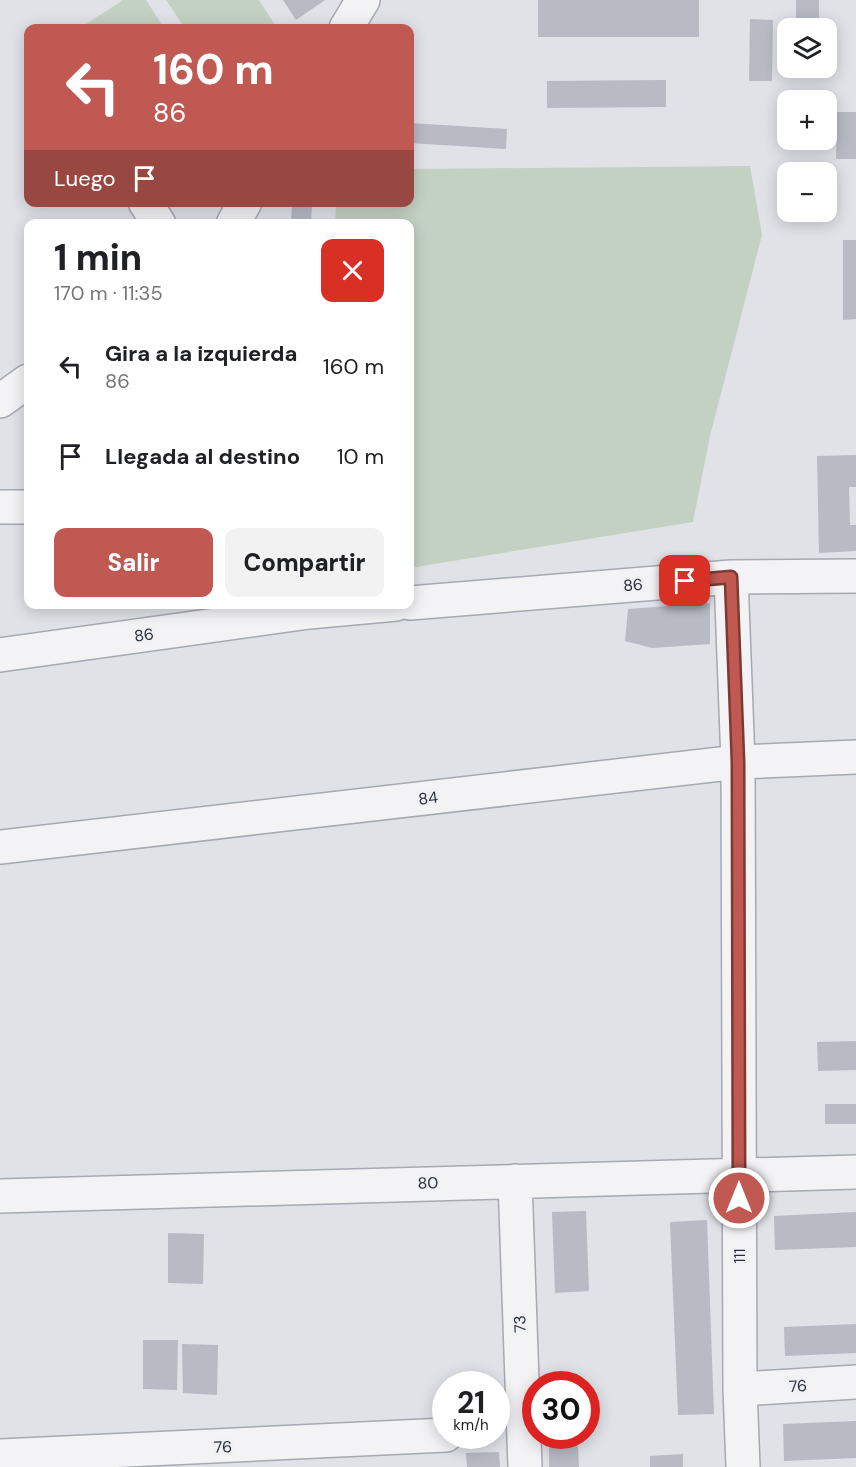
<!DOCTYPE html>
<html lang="es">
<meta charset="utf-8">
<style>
body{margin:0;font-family:"DM Sans",sans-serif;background:#f2f2f2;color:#202124;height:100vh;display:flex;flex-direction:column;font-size:22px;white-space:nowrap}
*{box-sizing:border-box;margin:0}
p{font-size:20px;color:#757577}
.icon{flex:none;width:33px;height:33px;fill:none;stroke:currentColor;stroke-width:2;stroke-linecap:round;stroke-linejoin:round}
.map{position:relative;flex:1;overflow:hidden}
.sheet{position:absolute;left:24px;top:219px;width:390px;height:390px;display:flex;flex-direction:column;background:#fff;border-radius:12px;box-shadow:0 3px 15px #0003}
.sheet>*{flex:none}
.guide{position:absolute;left:24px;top:24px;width:390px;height:183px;border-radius:12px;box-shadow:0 3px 15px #0003;background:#c05952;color:#fff;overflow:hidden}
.fabs{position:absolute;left:777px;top:18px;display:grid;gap:12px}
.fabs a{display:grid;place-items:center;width:60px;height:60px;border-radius:12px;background:#fff;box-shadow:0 3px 15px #0003;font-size:30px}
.speed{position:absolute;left:432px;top:1371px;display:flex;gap:12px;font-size:30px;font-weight:700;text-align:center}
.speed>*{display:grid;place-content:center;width:78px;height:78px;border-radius:50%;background:#fff;box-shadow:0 3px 15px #0003;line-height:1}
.speed small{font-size:15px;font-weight:400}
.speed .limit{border:9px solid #d22;background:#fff;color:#111}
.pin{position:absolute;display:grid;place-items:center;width:51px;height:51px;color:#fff;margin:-26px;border-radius:12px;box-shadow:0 3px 9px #0006}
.me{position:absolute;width:66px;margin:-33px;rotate:0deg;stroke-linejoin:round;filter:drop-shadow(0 0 4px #0008)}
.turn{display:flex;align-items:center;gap:21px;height:126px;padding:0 30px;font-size:27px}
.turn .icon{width:78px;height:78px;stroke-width:2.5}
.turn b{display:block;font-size:42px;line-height:51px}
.then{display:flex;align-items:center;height:57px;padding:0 30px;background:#0003;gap:12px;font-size:22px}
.round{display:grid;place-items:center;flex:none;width:63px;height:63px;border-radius:12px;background:#f2f2f2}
.headline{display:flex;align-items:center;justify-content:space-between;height:102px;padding:0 30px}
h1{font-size:36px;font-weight:800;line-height:45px}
.button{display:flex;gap:12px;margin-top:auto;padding:12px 30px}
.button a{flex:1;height:69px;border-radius:12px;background:#c05952;color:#fff;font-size:24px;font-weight:800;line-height:69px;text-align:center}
.button a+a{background:#f2f2f2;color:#202124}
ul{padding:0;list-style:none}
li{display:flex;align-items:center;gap:18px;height:90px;padding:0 30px}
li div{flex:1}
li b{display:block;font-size:22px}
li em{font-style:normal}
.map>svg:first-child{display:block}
</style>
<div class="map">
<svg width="856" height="1467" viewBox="0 0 856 1467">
<rect width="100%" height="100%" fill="#e0e2e8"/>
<path fill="#c3d1c2" d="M123,0H146L164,28H80Z
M166,0H259L277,28H185Z
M750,166L762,235L710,436L693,522L410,568V224L335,223L336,203L410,202V169Z"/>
<path fill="#b8bac4" d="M283,0H325L296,20Z
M538,0H699V37H538Z
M796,0H819V28H796Z
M750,19L773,20L772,81H749Z
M795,68H818V77H795Z
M666,80V107L547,108V81Z
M837,112H856V159H836Z
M410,123L507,129L506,149L410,143Z
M292,202H312L311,224H291Z
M843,240H856V319L843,320Z
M856,455V487H849L850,525H856V551L819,553L817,456Z
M710,603V644L652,648L625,641L628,609Z
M856,1041V1070L818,1071L817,1042Z
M825,1104H856V1124H825Z
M586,1211L589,1291L555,1293L552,1212Z
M856,1212V1247L775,1250L774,1216Z
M707,1220L714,1414L678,1415L670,1222Z
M168,1233L204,1234L203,1284L168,1283Z
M856,1324V1353L785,1356L784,1327Z
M143,1340H178L177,1390L143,1389Z
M182,1344L218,1345L217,1395L183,1393Z
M856,1421V1458L784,1461L783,1424Z
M578,1446L579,1467H549V1447Z
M499,1452L500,1467H467L466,1453Z
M683,1454V1467H650V1456Z"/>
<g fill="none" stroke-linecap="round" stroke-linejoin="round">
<defs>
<path id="minor" d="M346,28L363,0
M145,202L159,224
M233,224L245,202
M0,401L28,381
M0,507H28
M731,577L738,762L740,1389L743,1467
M410,603L731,577L856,576
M0,655L309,612L396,604
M0,847L738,762L856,757
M515,1181L525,1467
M0,1196L856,1172
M740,1389L856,1382
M0,1456L446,1435"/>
</defs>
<use href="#minor" stroke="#a6a8b2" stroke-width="36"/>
<use href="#minor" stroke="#f3f3f6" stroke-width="33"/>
</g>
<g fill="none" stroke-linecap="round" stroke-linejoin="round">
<defs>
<path id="route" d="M685,581L731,577L738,762L739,1198"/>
</defs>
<use href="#route" stroke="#7d3a35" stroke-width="15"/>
<use href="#route" stroke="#c05952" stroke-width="10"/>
</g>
<g text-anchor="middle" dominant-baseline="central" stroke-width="6" stroke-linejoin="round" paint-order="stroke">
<g font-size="16" fill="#2b2e3e" stroke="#f0f1f5">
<text transform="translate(633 585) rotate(-5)">86</text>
<text transform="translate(144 635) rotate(-8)">86</text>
<text transform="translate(428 798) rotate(-7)">84</text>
<text transform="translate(428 1183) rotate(-2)">80</text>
<text transform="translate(739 1256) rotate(-90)">111</text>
<text transform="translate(520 1324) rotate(-92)">73</text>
<text transform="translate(798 1386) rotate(-3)">76</text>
<text transform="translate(223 1447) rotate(-2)">76</text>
</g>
</g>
</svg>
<div class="fabs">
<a><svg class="icon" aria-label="layers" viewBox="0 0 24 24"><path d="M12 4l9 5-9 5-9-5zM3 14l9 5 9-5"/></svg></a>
<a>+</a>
<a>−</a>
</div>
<div class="speed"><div>21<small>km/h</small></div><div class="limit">30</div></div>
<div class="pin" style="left:685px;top:581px;background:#d93025"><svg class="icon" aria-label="arrive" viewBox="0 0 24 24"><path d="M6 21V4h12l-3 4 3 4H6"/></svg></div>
<svg class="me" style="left:739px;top:1198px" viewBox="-20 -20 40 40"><circle r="17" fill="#c05952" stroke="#fff" stroke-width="3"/><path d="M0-11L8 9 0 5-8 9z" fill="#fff"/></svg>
<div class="guide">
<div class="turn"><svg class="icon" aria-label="left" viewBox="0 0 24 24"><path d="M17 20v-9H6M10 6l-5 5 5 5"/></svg><div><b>160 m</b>86</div></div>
<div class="then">Luego<svg class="icon" aria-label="arrive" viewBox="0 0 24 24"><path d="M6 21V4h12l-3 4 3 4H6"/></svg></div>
</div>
<section class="sheet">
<div class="headline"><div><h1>1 min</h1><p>170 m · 11:35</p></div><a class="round" style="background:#d93025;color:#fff"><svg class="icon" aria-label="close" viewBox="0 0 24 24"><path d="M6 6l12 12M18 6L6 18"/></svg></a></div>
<ul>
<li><svg class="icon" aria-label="left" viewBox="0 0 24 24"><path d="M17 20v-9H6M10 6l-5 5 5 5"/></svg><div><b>Gira a la izquierda</b><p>86</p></div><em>160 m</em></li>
<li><svg class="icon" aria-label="arrive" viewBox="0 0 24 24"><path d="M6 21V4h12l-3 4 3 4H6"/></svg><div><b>Llegada al destino</b></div><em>10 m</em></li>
</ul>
<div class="button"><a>Salir</a><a>Compartir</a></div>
</section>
</div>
